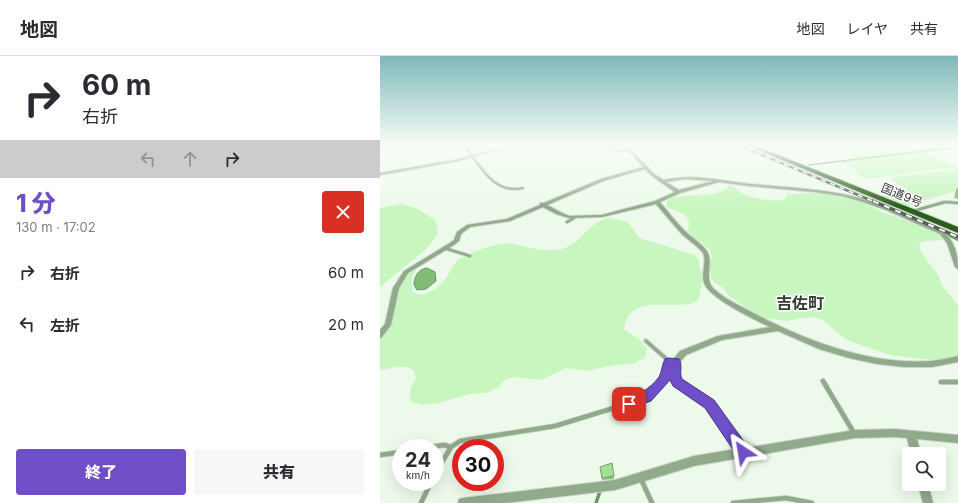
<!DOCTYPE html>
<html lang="ja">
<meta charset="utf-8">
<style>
body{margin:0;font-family:Inter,"Noto Sans JP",sans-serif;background:#f7f7f7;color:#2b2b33;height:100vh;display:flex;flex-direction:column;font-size:15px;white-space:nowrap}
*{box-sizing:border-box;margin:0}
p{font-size:13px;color:#7c7c81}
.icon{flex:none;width:22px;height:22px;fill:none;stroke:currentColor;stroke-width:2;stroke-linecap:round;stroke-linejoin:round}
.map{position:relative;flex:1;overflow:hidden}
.drawer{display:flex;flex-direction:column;background:#fff;width:380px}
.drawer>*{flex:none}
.hud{background:#fff;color:#2b2b33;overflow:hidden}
.fabs{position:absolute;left:522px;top:391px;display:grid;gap:8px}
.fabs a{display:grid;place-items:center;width:44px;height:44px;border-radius:4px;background:#fff;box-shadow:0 4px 16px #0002;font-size:20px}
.speed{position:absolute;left:12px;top:383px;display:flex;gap:8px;font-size:20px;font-weight:700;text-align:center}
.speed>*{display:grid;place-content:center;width:52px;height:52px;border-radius:50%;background:#fff;box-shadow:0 4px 16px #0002;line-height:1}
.speed small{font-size:10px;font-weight:400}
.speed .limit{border:6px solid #d22;background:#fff;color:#111}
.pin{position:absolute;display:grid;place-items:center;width:34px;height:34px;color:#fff;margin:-17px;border-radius:8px;box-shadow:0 2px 6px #0006}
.me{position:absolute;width:44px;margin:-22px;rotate:327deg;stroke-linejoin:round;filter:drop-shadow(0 0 3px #0008)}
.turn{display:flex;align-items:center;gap:14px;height:84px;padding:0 16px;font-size:18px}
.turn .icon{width:52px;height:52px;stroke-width:2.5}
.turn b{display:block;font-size:28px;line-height:34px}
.lanes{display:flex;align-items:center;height:38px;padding:0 16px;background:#0003;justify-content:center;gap:20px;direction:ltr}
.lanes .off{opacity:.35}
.round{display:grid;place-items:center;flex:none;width:42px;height:42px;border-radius:4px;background:#f7f7f7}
.overview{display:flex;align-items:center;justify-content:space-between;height:68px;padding:0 16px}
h1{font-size:24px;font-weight:800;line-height:30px;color:#6e4fc8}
.cta{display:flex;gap:8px;margin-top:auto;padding:8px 16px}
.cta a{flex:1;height:46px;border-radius:4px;background:#6e4fc8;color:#fff;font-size:16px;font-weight:800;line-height:46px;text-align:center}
.cta a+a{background:#f7f7f7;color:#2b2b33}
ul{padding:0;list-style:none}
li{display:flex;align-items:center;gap:12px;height:52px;padding:0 16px}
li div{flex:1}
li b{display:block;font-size:15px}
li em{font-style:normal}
header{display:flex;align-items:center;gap:24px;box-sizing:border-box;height:56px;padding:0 20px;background:#fff;border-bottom:1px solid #e1e1e2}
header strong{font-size:19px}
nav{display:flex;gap:22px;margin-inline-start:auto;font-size:14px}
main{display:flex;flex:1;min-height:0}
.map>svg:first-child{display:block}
</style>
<header>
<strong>地図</strong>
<nav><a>地図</a><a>レイヤ</a><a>共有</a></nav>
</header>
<main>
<section class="drawer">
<div class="hud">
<div class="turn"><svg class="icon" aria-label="right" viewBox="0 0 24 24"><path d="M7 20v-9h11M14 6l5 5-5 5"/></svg><div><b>60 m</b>右折</div></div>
<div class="lanes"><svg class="icon off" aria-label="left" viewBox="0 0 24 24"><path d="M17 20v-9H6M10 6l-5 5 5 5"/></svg><svg class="icon off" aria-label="ahead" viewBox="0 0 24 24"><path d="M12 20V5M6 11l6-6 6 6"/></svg><svg class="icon" aria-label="right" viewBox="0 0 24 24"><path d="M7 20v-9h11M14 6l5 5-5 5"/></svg></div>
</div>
<div class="overview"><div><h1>1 分</h1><p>130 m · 17:02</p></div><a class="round" style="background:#d93025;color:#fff"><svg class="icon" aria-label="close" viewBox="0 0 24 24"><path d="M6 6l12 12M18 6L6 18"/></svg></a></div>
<ul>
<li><svg class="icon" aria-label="right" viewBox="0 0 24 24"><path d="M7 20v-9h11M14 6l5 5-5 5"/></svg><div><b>右折</b></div><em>60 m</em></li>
<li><svg class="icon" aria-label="left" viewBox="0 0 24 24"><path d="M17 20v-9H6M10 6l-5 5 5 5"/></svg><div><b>左折</b></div><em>20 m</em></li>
</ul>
<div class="cta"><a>終了</a><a>共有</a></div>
</section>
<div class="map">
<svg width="578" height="447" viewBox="0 0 578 447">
<rect width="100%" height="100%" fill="#edfaeb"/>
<path fill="#c7f6be" d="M454,89H531L576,111L484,123L474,113L459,106L478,103Z
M578,113V134L528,150L500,139L528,134L508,122Z
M348,130L355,131C361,142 393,146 404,144L408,138L439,137L478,144L502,156L554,175L561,179L563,184L545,185L539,188L542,198L559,220L562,230L578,249V301L560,305L510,299L467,284L441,263L429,261L407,265L382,262L362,249L348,239L342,231L335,227L331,222L329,209L332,202L330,194L307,175C315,159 298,156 287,151V145L292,142C308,137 338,143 348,130Z
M21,148L36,152L55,164L58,178L46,193L0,231V152Z
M229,162L248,166L259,182L315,199L319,204V211L323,218L319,243C316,245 312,248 308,248C284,252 249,239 244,273L260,284L267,292L265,302L252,308L235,309L207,315L187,312L160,324L134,321L126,323L117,332L106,337L90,338L58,347L44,349L30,346L31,331L36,323L34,316L29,311H18L0,314V282L18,231L24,219L35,212H37C32,219 30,228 33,236C46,243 58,232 66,222C70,217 72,209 78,204C80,202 83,201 86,200C99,193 118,186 133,188C149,191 165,197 182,193C201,188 209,165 229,162Z"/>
<path fill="#81bd75" stroke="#6a9662" d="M47,212L55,216L56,225L46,233L37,234L34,229C34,221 38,213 47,212Z"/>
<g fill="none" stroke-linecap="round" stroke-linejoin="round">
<path stroke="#6a9662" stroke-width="1.5" d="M180,89L190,93
M195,93L219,88L238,95H246
M547,95L578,91
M429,109L544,95"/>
<path stroke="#6a9662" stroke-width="2" d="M568,179L578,184"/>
<path stroke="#6a9662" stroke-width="3.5" d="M216,447L220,435"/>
<defs>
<path id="service-far3" d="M84,89C100,109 113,139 143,132
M0,92L6,89
M563,146H571"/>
<path id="service-far2" d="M533,155L565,146L578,147
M187,166L194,162
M64,192L90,200"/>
<path id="service-far1" d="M266,285L290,306
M286,320L289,306"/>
<path id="service" d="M443,325L474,377
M561,326H578
M44,392L64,389L71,391
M0,399L21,396
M55,418L71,391L80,385L175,370L260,344C269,340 284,329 286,319
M261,423L272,447
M41,447L51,426
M353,447L406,442L432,447"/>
<path id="minor" d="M129,89H133L79,105L0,119V117L79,103Z
M243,89H246L274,118L284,124C314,117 341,125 371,128C402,131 432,132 462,138C487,143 511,152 534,162C542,166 559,171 565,177C575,186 578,200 578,213L575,211L567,187L560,178L506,154L483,146L462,140L435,136L369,130L339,126L300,137L280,146C288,156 295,165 304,174C310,180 325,190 328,197C333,208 324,222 333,232C345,244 363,251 377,259C430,286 490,309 551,305C560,304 569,302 578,300V306L552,311H524L497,308L469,302L439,293L398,275L342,284L306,299L299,307L298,319L300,325L333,345L366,392L475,374L515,373L578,379V387L537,383L541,398H531L527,382L515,381L475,382L314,410L235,434L125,447H78L79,443L83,442L235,424L314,400L356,393L327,351L294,329L290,319L291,306L300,295L338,280L390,271C375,264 329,242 324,227C321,218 327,204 323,197C319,191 305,182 300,176C292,167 284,157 276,148L222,161L189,162L176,158L163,151L130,165L90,171L81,178L79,185L74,189L28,217L19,232L11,269L2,281L0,282V274L5,268L13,232L24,215L70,187L74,184L77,176L87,169L127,163L160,149V147H164L221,123L264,111ZM265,113C274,123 284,128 295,136L275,145L222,159L189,160L180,156L167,149L223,125ZM304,123L333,125L299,134L286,126Z
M538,428H548L553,447H543Z"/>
<path id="trunk" d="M366,89H373L578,171V177Z"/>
</defs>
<use href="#service-far3" stroke="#ccd7ca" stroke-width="3.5"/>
<use href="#service-far2" stroke="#ccd7ca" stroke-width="4"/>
<use href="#service-far1" stroke="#ccd7ca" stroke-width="5.5"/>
<use href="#service" stroke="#ccd7ca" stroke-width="6"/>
<use href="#minor" stroke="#ccd7ca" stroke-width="2"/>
<use href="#trunk" stroke="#ccd7ca" stroke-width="2"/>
<use href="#service-far3" stroke="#90aa8b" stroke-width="2"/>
<use href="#service-far2" stroke="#90aa8b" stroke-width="2.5"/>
<use href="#service-far1" stroke="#90aa8b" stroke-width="3.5"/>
<use href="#service" stroke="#90aa8b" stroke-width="4.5"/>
<use href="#minor" fill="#90aa8b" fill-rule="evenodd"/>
<use href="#trunk" fill="#295e1d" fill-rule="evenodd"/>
<defs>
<path id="rail-far1" d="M358,89L495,146"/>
<path id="rail" d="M493,145L578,181"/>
</defs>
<use href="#rail-far1" stroke="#575e56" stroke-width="2.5"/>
<use href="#rail" stroke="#575e56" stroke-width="3.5"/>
<use href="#rail-far1" stroke="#fff" stroke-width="1.5" stroke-dasharray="5" stroke-linecap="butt"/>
<use href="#rail" stroke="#fff" stroke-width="2" stroke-dasharray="6" stroke-linecap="butt"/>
</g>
<path fill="#8cc282" d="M577,133H578V143L574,142L575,137Z
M232,407L234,423L222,424L220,411Z"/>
<path fill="#a3e197" stroke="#729e6a" d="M577,133H578V139L576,138Z
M232,407L234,420L222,422L220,411Z"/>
<linearGradient id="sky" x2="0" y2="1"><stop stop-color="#7fb8ba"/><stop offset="0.59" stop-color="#f7fdf6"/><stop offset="1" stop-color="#f7fdf6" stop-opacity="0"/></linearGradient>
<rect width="578" height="151" fill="url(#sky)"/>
<path fill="#6e4fc8" stroke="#483382" d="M289,302L299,303C303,309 299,317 302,323L334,344L368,391L370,396L368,401L363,403L358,401L325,352L293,330L290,324L271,345L249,353L245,351L243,348L245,344C258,339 270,333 279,321C282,316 282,308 285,303Z"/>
<g text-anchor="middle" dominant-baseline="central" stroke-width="3" stroke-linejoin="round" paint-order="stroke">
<g font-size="12" fill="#353a34" stroke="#fff">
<text transform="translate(522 139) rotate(22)">国道9号</text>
</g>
<g font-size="16" font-weight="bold" fill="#353a34" stroke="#fff">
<text x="420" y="247">吉佐町</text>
</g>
</g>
</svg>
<div class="fabs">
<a><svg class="icon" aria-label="search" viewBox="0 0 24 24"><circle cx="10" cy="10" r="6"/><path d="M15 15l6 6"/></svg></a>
</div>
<div class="speed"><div>24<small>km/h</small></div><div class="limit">30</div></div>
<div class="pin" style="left:249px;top:348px;background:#d93025"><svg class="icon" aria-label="arrive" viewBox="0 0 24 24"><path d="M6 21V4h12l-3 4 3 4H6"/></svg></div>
<svg class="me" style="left:363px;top:396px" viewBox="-20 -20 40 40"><path d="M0-17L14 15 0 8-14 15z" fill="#6e4fc8" stroke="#fff" stroke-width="4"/></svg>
</div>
</main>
